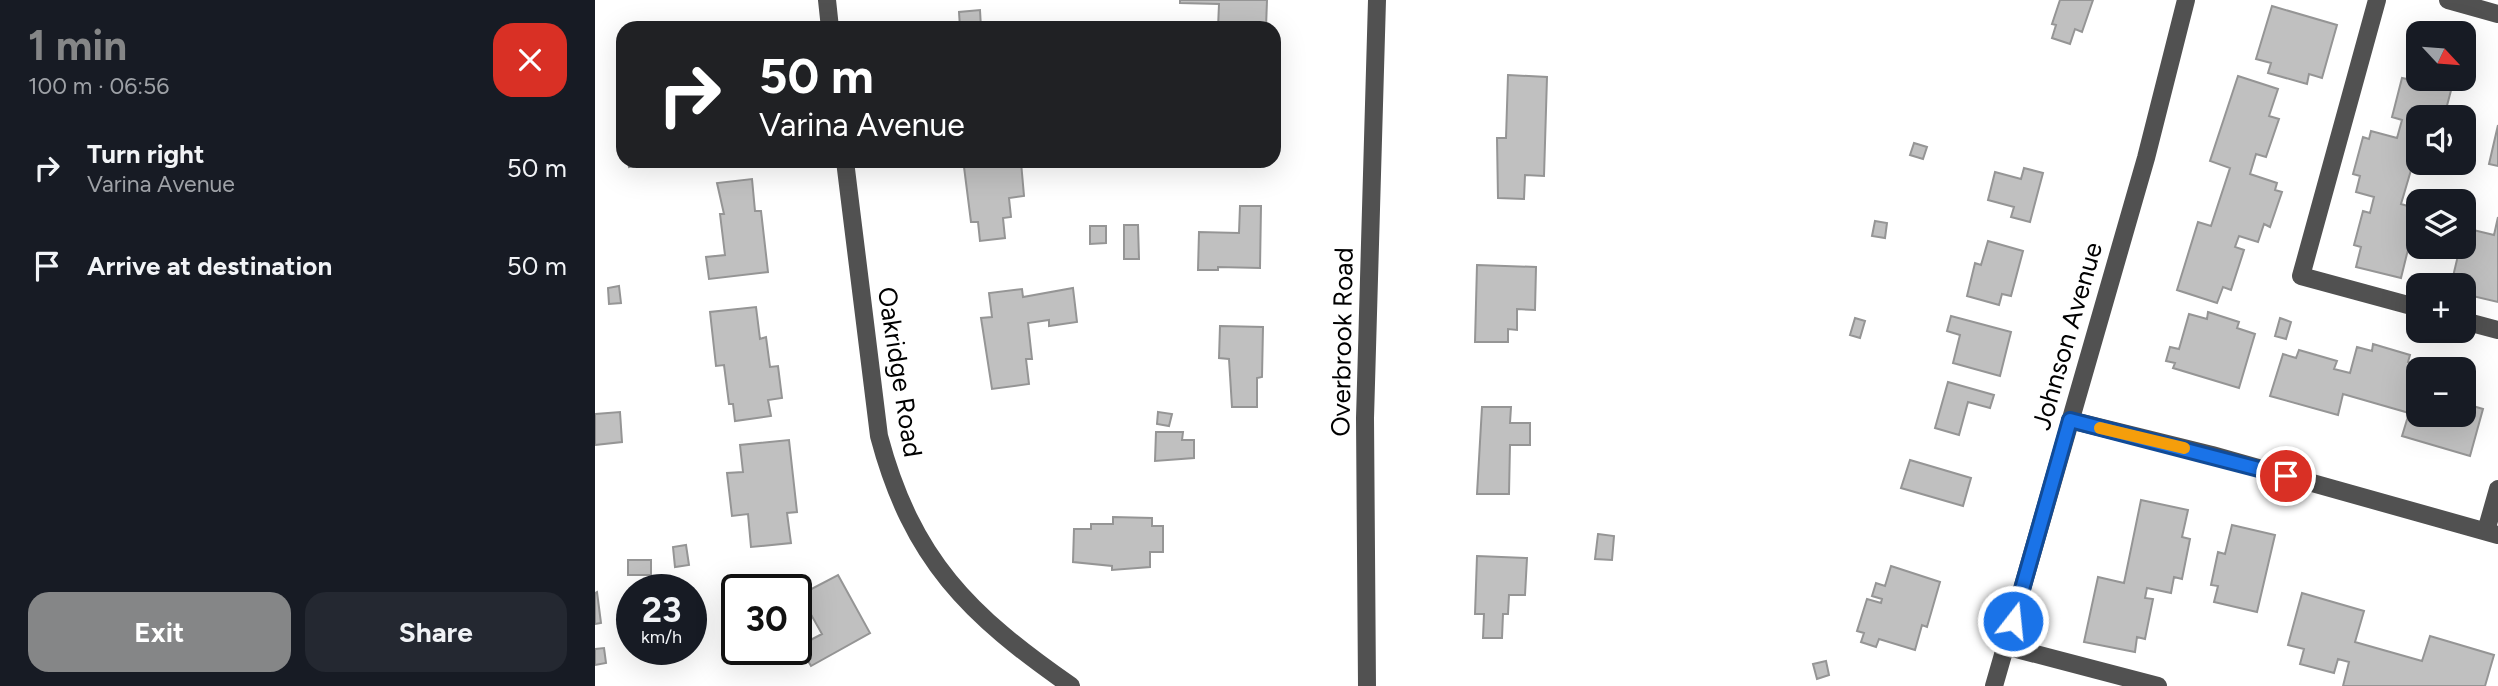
<!DOCTYPE html>
<meta charset="utf-8">
<style>
body{margin:0;font-family:Figtree,sans-serif;background:#242831;color:#f1f3f6;height:100vh;display:flex;flex-direction:column;font-size:26px;white-space:nowrap}
*{box-sizing:border-box;margin:0}
p{font-size:23px;color:#9ea1a6}
.icon{flex:none;width:38px;height:38px;fill:none;stroke:currentColor;stroke-width:2;stroke-linecap:round;stroke-linejoin:round}
.map{position:relative;flex:1;overflow:hidden}
.details{display:flex;flex-direction:column;background:#171b24;width:595px}
.details>*{flex:none}
.hud{position:absolute;left:21px;top:21px;width:665px;height:147px;border-radius:21px;box-shadow:0 7px 28px #0002;background:#202124;color:#fff;overflow:hidden}
.needle{width:46px;rotate:116deg}
.tools{position:absolute;left:1811px;top:21px;display:grid;gap:14px}
.tools a{display:grid;place-items:center;width:70px;height:70px;border-radius:14px;background:#171b24;box-shadow:0 7px 28px #0002;font-size:35px}
.speed{position:absolute;left:21px;top:574px;display:flex;gap:14px;font-size:35px;font-weight:700;text-align:center}
.speed>*{display:grid;place-content:center;width:91px;height:91px;border-radius:50%;background:#171b24;box-shadow:0 7px 28px #0002;line-height:1}
.speed small{font-size:18px;font-weight:400}
.speed .limit{border:4px solid #111;border-radius:10px;background:#fff;color:#111}
.pin{position:absolute;display:grid;place-items:center;width:60px;height:60px;color:#fff;margin:-30px;border:4px solid #fff;border-radius:50%;box-shadow:0 2px 7px #0007}
.me{position:absolute;width:77px;margin:-38px;rotate:16deg;stroke-linejoin:round;filter:drop-shadow(0 0 5px #0008)}
.turn{display:flex;align-items:center;gap:24px;height:147px;padding:0 28px;font-size:32px}
.turn .icon{width:91px;height:91px;stroke-width:2.5}
.turn b{display:block;font-size:49px;line-height:60px}
.round{display:grid;place-items:center;flex:none;width:74px;height:74px;border-radius:21px;background:#242831}
.overview{display:flex;align-items:center;justify-content:space-between;height:119px;padding:0 28px}
h1{font-size:42px;font-weight:700;line-height:52px;color:#858687}
.cta{display:flex;gap:14px;margin-top:auto;padding:14px 28px}
.cta a{flex:1;height:80px;border-radius:21px;background:#858687;color:#fff;font-size:28px;font-weight:700;line-height:80px;text-align:center}
.cta a+a{background:#242831;color:#f1f3f6}
ul{padding:0;list-style:none}
li{display:flex;align-items:center;gap:21px;height:98px;padding:0 28px}
li div{flex:1}
li b{display:block;font-size:26px}
li em{font-style:normal}
main{display:flex;flex:1;min-height:0}
.map>svg:first-child{display:block}
</style>
<main>
<section class="details">
<div class="overview"><div><h1>1 min</h1><p>100 m · 06:56</p></div><a class="round" style="background:#d93025;color:#fff"><svg class="icon" aria-label="close" viewBox="0 0 24 24"><path d="M6 6l12 12M18 6L6 18"/></svg></a></div>
<ul>
<li><svg class="icon" aria-label="right" viewBox="0 0 24 24"><path d="M7 20v-9h11M14 6l5 5-5 5"/></svg><div><b>Turn right</b><p>Varina Avenue</p></div><em>50 m</em></li>
<li><svg class="icon" aria-label="arrive" viewBox="0 0 24 24"><path d="M6 21V4h12l-3 4 3 4H6"/></svg><div><b>Arrive at destination</b></div><em>50 m</em></li>
</ul>
<div class="cta"><a>Exit</a><a>Share</a></div>
</section>
<div class="map">
<svg width="1903" height="686" viewBox="0 0 1903 686">
<rect width="100%" height="100%" fill="#fff"/>
<path fill="#c0c0c0" stroke="#959595" stroke-width="2" d="M585,0H672L671,28H623L624,4L585,3Z
M1465,0H1498L1487,32L1480,29L1475,44L1457,38L1461,25L1457,24Z
M1677,6L1742,25L1727,78L1714,74L1712,84L1673,73L1676,63L1661,59Z
M385,10L386,28H365L364,12Z
M1823,57L1824,79H1859L1849,117H1824V143L1806,204L1823,209L1806,278L1761,267L1766,247L1759,245L1768,211L1775,213L1779,197L1761,192L1765,176L1758,174L1768,137L1774,139L1776,131L1802,138L1807,120L1797,117L1807,78L1817,80Z
M913,75L952,77L949,176L930,175L929,199L903,198L902,138H911Z
M1643,76L1683,89L1674,116L1684,119L1671,157L1661,154L1655,174L1682,183L1680,190L1687,192L1675,227L1669,224L1663,242L1644,236L1640,247L1649,250L1636,290L1628,287L1622,303L1582,290L1603,222L1616,226L1635,168L1615,161Z
M1903,125V166L1894,164Z
M1319,143L1332,147L1328,159L1315,155Z
M33,161H68V162L34,167Z
M426,162L429,196L414,198L416,217L408,218L410,238L385,241L383,222H376L369,167Z
M1429,168L1448,173L1435,222L1416,217L1419,207L1393,200L1400,172L1426,179Z
M157,179L160,211H166L173,272L114,279L111,257L130,255L125,214H129L122,183Z
M645,206H666L665,268L623,267V270H603L604,232L644,233Z
M1903,217V302L1869,294V285H1856L1865,247H1869L1870,228L1899,235Z
M1280,221L1292,223L1290,238L1277,236Z
M529,225H543L544,259H529Z
M495,226H511V243L495,244Z
M1393,241L1428,251L1416,296L1407,294L1404,305L1372,296L1380,263L1386,265Z
M882,265L941,267L940,310L922,309V330L913,329V342H880Z
M24,286L26,303L14,304L13,288Z
M478,288L482,322L454,326V320L433,323L437,359H431L434,384L397,389L386,318L397,317L394,293L427,289L428,297Z
M161,307L165,339L171,337L175,367L183,366L187,398L173,400L176,416L140,421L138,404H134L129,365L121,366L115,312Z
M1613,312L1644,322L1642,328L1660,334L1644,388L1578,368L1580,363L1571,361L1575,347L1584,349L1594,314L1612,319Z
M1356,316L1416,332L1405,376L1358,363L1365,335L1352,331Z
M1260,318L1270,321L1265,338L1255,335Z
M1685,318L1696,322L1691,339L1680,336Z
M625,326L668,327L667,377L662,378V407H637L634,359L624,358Z
M1778,344L1815,355L1813,362L1827,366L1820,389L1824,390V415H1869V394L1874,396L1871,404L1888,409L1875,456L1807,436L1814,413L1748,394L1743,415L1675,396L1688,354L1701,358L1704,350L1742,361L1739,369L1755,373L1762,347L1777,351Z
M1353,382L1399,395L1395,408L1373,402L1364,435L1340,428Z
M887,407H916L915,423H935V445H915L914,494H882Z
M25,412L27,442L0,445V414Z
M563,412L577,414L574,426L562,424Z
M561,432H588L587,440H599V458L560,461Z
M194,440L202,512L192,513L196,543L156,547L153,514L137,516L132,473L148,472L145,445Z
M1315,460L1376,478L1368,506L1306,488Z
M1546,500L1593,510L1587,537L1595,539L1587,579L1579,577L1576,593L1552,588L1550,598L1558,599L1550,639L1542,637L1540,652L1489,642L1503,577L1529,583Z
M518,517L557,518V526H568V552H555V567L517,570V566L478,562L479,529H496V524H518Z
M1637,525L1680,535L1662,612L1619,602L1623,586L1616,585L1623,552L1630,554Z
M1003,534L1019,536L1017,560L1000,559Z
M91,545L94,565L80,567L78,547Z
M882,556L932,558L930,595H914L913,614H908L907,638H888L889,614H880Z
M33,560H56V575H33Z
M1296,566L1345,582L1332,627L1327,625L1320,650L1284,639L1281,647L1266,642L1269,633L1262,631L1272,599L1286,603L1287,599L1277,596L1281,583L1290,586Z
M243,575L275,633L216,666L204,646L227,634L205,595Z
M2,592L6,623L0,624V593Z
M1707,593L1769,611L1760,642L1827,661L1835,636L1899,655L1890,686H1748L1754,662L1743,659L1739,673L1705,664L1709,649L1693,645Z
M9,648L11,663L0,665V649Z
M1231,661L1234,675L1222,679L1218,664Z"/>
<g fill="none" stroke-linecap="round" stroke-linejoin="round">
<path stroke="#515151" stroke-width="18" d="M232,0L235,28
M1782,0L1706,276L1824,308
M1853,0L1903,14
M250,161L284,436C317,560 374,615 476,686
M1869,321L1903,330
M1475,420L1617,455L1903,535
M1891,531L1903,489
M1410,646L1563,686
M772,686L770,418L782,0
M1399,686L1551,158L1591,0"/>
</g>
<g fill="none" stroke-linecap="round" stroke-linejoin="round">
<defs>
<path id="route" d="M1418,621L1475,420L1691,476"/>
</defs>
<use href="#route" stroke="#114b97" stroke-width="18"/>
<use href="#route" stroke="#1a73e8" stroke-width="12"/>
<path stroke="#f59e0b" stroke-width="12" d="M1505,428L1589,448"/>
</g>
<g text-anchor="middle" dominant-baseline="central" stroke-width="5" stroke-linejoin="round" paint-order="stroke">
<g font-size="26" fill="#000" stroke="#fff">
<text transform="translate(1472 336) rotate(-74)">Johnson Avenue</text>
<text transform="translate(747 342) rotate(-89)">Overbrook Road</text>
<text transform="translate(305 372) rotate(81)">Oakridge Road</text>
</g>
</g>
</svg>
<div class="tools">
<a><svg class="needle" viewBox="-14 -14 28 28"><path d="M0-13l5 13h-10z" fill="#e53935"/><path d="M0 13l5-13h-10z" fill="#9ea1a6"/></svg></a>
<a><svg class="icon" aria-label="sound" viewBox="0 0 24 24"><path d="M4 9h4l5-4v14l-5-4H4zM17 9q2 3 0 6"/></svg></a>
<a><svg class="icon" aria-label="layers" viewBox="0 0 24 24"><path d="M12 4l9 5-9 5-9-5zM3 14l9 5 9-5"/></svg></a>
<a>+</a>
<a>−</a>
</div>
<div class="speed"><div>23<small>km/h</small></div><div class="limit">30</div></div>
<div class="pin" style="left:1691px;top:476px;background:#d93025"><svg class="icon" aria-label="arrive" viewBox="0 0 24 24"><path d="M6 21V4h12l-3 4 3 4H6"/></svg></div>
<svg class="me" style="left:1418px;top:621px" viewBox="-20 -20 40 40"><circle r="17" fill="#1a73e8" stroke="#fff" stroke-width="3"/><path d="M0-11L8 9 0 5-8 9z" fill="#fff"/></svg>
<div class="hud">
<div class="turn"><svg class="icon" aria-label="right" viewBox="0 0 24 24"><path d="M7 20v-9h11M14 6l5 5-5 5"/></svg><div><b>50 m</b>Varina Avenue</div></div>
</div>
</div>
</main>
